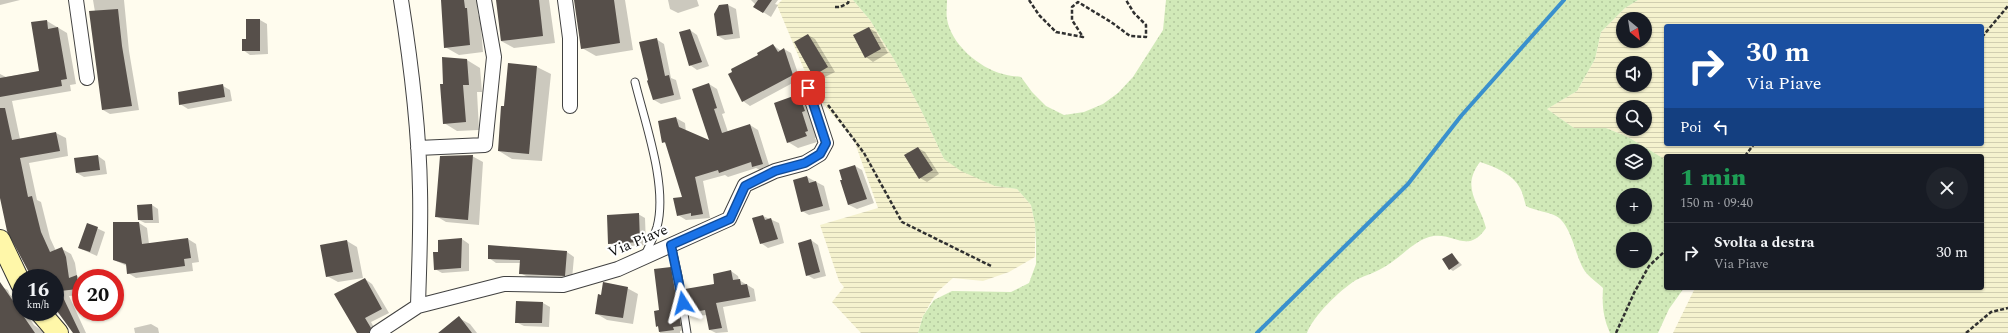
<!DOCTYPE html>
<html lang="it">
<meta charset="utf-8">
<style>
body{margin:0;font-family:Spectral,serif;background:#20242c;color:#f1f3f6;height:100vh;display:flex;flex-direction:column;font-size:15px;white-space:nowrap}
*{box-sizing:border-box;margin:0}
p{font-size:13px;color:#9ea1a6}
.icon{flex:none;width:22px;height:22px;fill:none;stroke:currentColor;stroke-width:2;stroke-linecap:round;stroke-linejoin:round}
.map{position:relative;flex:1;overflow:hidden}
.side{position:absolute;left:1664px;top:154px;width:320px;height:136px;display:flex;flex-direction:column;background:#171b24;border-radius:4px;box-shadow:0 1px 3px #0004}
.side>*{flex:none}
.hud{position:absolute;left:1664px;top:24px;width:320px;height:122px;border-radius:4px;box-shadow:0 1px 3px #0004;background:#1a4fa0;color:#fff;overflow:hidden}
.needle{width:26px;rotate:150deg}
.fabs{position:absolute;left:1616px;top:12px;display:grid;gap:8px}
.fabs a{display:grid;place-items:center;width:36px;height:36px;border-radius:50%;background:#171b24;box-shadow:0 1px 3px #0004;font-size:20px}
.speed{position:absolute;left:12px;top:269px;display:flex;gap:8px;font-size:20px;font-weight:700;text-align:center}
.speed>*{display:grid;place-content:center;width:52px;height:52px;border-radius:50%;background:#171b24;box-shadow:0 1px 3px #0004;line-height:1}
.speed small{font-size:10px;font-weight:400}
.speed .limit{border:6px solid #d22;background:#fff;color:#111}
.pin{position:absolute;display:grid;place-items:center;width:34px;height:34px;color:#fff;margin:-17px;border-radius:8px;box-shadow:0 2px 6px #0006}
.me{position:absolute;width:44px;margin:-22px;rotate:351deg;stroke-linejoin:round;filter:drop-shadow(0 0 3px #0008)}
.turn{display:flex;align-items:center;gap:14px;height:84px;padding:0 16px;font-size:18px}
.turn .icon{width:52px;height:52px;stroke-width:2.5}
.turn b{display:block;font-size:28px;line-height:34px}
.then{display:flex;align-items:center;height:38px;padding:0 16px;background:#0003;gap:8px;font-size:15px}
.round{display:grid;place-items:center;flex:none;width:42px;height:42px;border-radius:21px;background:#20242c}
.overview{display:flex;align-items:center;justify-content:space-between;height:68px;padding:0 16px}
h1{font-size:24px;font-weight:800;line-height:30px;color:#1e9e55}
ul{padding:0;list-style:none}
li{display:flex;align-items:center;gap:12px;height:60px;padding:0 16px;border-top:1px solid #363941}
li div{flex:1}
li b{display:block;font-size:15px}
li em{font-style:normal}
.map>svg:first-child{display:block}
</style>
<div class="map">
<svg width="2008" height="333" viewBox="0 0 2008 333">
<defs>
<pattern id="farmland-rules" width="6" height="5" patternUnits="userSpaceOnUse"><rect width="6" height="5" fill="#f5f2ce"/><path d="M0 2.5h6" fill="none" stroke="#d1ceb0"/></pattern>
<pattern id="grass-dots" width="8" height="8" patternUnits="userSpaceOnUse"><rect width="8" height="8" fill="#d1e9b8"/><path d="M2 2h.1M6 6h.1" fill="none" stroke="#b2c79d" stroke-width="1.8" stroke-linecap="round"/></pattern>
</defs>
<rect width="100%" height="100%" fill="#fffcee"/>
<path fill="url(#farmland-rules)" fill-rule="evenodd" d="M782,0H853L870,20L895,61L921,110L944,159L995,186L1017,189L1031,205L1035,224V257L1009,272L983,281L953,278L936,293L922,318L918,333H861L832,302L844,287L839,281L820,225L878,208L854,140L814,93L777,5Z
M1638,0H2008V333H1673L1695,288H1982V156H1666V160L1628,137L1606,128H1574L1547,109L1577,91L1595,59L1601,32L1625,8ZM1623,19H1645V41H1623ZM1666,26H1982V144H1666ZM1623,63H1645V85H1623ZM1623,107H1645V129H1623Z"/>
<path fill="url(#grass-dots)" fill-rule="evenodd" d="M853,0H947C947,6 946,13 947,19C951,44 979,68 1003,74C1009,76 1015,76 1021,77L1032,92L1046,106L1064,115L1084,112L1103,104L1118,93L1133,77L1163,30L1166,0H1638L1625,8L1601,32L1595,59L1577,91L1547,109L1574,128H1606L1628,137L1666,160V288H1684L1669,309L1658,333H1610C1603,317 1602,305 1603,288C1597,282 1587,276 1583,268C1575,254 1571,224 1556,216C1550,212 1535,211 1526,206C1524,200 1523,193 1520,188C1513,174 1493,166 1480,162C1460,188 1480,203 1486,228C1467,256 1453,230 1429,237C1413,242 1401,257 1386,266C1377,272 1366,275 1356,280C1340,290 1313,316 1307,333H918L923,316L934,300L952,291L1011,292L1029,283L1036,264V244L1035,224L1031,205L1017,189L995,186L979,179L961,171L944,159L921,110L895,61L870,20ZM1623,151H1645V173H1623ZM1623,195H1645V217H1623ZM1623,239H1645V261H1623Z"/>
<path fill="#0003" d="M0,0H20L0,5Z
M93,0H124L129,51L139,110L110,114L103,110L94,33L92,32L90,12H95Z
M442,0H477L478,15L480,17L483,52L459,55L445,47Z
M497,0H549L555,43L514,48L501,41Z
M575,0H625L633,50L596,56L582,48Z
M668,0H697L699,6L678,13L670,9Z
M751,0H778L775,4L778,5L771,17L763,12Z
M728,5L736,9L740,38L725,40L718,36L719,6Z
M260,20L267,24L268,54L250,55L243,50Z
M47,21L67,33L76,84L70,85L71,91L12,101L20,139L56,133L66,138L68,156L29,163L37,200L41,202L50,238L56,251L62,249L71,254L75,263L77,276L81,279V295L69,296L86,333H74L55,309V278H32L8,231L0,195V74L6,77L41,71Z
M869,28L876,32L888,53L873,62L866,57Z
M690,30L697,35L709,66L697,70L690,65Z
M808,35L815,39L835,72L821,79L814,75Z
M656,39L664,44L671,78L676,80L681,99L661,104L654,100Z
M773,45L781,51L784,49L791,53L800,79L750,106L743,101L760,55Z
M467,60L480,68L482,92H477L479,130L457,131L444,123V85Z
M509,64L537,67L551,74L542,161L512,159L499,151Z
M709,84L717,89L725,113L722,114L728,132L750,125L758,130L770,168L762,171L756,168L728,177L725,175L703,181L710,218L686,220L678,215L683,197L667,144L663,142L676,118L685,123L686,132L710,142Z
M223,86L230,90L232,101L188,109L180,104Z
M799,95L810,102L818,137L815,138L817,142L798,148L788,142Z
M918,148L925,152L939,174L927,182L920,178Z
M98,156L105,161L107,174L84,177L77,173Z
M472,156L483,162L479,225L446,222L436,216Z
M855,166L862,170L874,203L857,209L849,205L841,181Z
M807,177L824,186L830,210L809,215L802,211Z
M152,205L158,209L159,223H145L139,220L138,206Z
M638,214L645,218L646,245L616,247L609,243Z
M763,216L779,223L784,243L768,248L761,243Z
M139,223L147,228L149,244L188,239L196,244L199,262L192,263L193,271L136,278L128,273L127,266L114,260Z
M88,224L105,232L97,256L79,248Z
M462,239L469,244V271L442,273L435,269L440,253Z
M811,240L818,245L826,276L814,279L807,275Z
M347,241L357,247L363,278L338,282L327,276Z
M489,246L567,252L574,257L572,279L528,277L520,273L521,263H496L489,258Z
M1452,254L1462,265L1453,271L1450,269Z
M671,268L678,272L688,329L680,331V333H660V327L657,326Z
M731,271L738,276L739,280L754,289L756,301L723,307L728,332L716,333L710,330L707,315L697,316L690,312L716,285Z
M365,279L372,284L389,313L371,322L377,333H359Z
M0,286L8,290L10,295L16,298L21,306V312H25L34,325L45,333H0Z
M627,288L638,294L633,324L607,320L597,314L601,296Z
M543,303L550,307L549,327L524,326L516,322Z
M459,318L470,324L477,333H439Z
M151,324L158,328L159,333H135L134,328Z"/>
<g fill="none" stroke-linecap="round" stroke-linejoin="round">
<path stroke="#3a90cd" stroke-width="4" d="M1257,333L1408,184L1461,116L1564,0"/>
</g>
<path fill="#564f4a" d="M441,0H464L465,8H467L470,45L444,48Z
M496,0H539L543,36L501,41Z
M574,0H614L620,43L581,49Z
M758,0H772L763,13L753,7Z
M728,4L733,34L717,36L714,14L719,5Z
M118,9L122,46L132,106L102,110L89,11Z
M246,19H260V51H242V39H246Z
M47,20L48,29L58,27L67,79L61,80L62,86L0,97V78L39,71L31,22Z
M869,27L881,49L865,58L853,35Z
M690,29L702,62L689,66L679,32Z
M808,34L828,67L813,76L794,42Z
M657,38L665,76L669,75L674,95L653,100L647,81L648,80L639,42Z
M773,44L778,52L784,48L793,75L742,102L728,74L732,72L731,69L758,55L757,53Z
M442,57L467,59L469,85H463L466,122L443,124L440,84H443Z
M508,63L537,66L529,154L498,151L501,106H504Z
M709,83L717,108L714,109L722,133L750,124L763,164L752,167L751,162L719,173L718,170L695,177L703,214L691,216V213L677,216L673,198L682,197L665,142L662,143L658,121L676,117L679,127L709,140L692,89Z
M223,84L225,97L179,105L178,92Z
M799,94L805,111L802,112L808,131L805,132L807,136L787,143L774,103Z
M0,108H5L12,140L56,132L60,151L20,158L28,197L32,196L41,232L50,252L62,247L66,257L69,278L77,275L78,289L60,291L80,333H73L55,308V278H32L7,231L0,198Z
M918,147L933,170L919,179L904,155Z
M98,155L100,170L76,173L74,158Z
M473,155L468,220L435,217L440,156Z
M855,165L867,199L848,205L840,180H842L839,170Z
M807,176L809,183L816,181L823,206L801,212L793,180Z
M152,204L153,220H138L137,205Z
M639,213L640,242L608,244L607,215Z
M763,215L765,220L771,218L778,239L760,244L752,218Z
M113,222H139L142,244L188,238L191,258L184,259L185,266L127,274L126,264L113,260Z
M87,223L98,227L90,252L78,248Z
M462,238L461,268L434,270L433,252H438V240Z
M811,239L820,272L806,276L798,243Z
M347,240L353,272L326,277L320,245Z
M488,245L567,251L565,276L519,274L520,260L488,259Z
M1452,253L1459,263L1449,270L1442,259Z
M671,267L681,326L673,327L674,330L659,332L658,326L656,327L654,311L659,310L654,269Z
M731,270L733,280L740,279L741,285L747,284L750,297L716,303L722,328L709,330L705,310L689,313L685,289L714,284L713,274Z
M365,278L382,309L365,318L371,328L369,333H357L334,294Z
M0,282L35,333H0Z
M603,282L628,287L623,318L595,314L598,294L601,295Z
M516,301L543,302L542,323H515Z
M459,316L472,333H438Z"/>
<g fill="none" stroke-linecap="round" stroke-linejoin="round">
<defs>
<path id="lane" d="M635,82C645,123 668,186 657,227C654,237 649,246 645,255
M671,245L678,276L687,333"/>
<path id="street" d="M76,0L87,78
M401,0C411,63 419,127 420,190C421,229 419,268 418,306
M565,0L570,38V106
M418,148L485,145L494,57L484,0
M377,333L418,306L504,284L563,285L618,269L729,219L745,185L775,171L805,163L820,154L826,143L808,88"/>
<path id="secondary" d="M0,240L21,284
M40,312L58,333"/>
</defs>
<use href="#lane" stroke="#414141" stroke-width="9"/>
<use href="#street" stroke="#414141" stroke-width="16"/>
<use href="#secondary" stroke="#303030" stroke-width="22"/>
<path stroke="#303030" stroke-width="2.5" stroke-dasharray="4 2" stroke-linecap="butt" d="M1029,0L1039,15L1056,32L1083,37L1072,20V7L1078,2L1111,22L1130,36L1146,37V25L1134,13L1126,0
M835,7H840L848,3L849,0
M1982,37L2008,6
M828,105L864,153L902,222L991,266
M1745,156L1754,144
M1616,333L1634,293L1649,266L1666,250
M1966,333L1991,312L2008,308"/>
<use href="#lane" stroke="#fff" stroke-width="7"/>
<use href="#street" stroke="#fff" stroke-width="14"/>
<use href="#secondary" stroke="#fff7a9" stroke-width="20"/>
</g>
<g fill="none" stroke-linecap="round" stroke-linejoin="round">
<defs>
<path id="route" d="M683,303L671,245L730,219L745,186L775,171L805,163L820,154L826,143L808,88"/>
</defs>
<use href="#route" stroke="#114b97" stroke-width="10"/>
<use href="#route" stroke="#1a73e8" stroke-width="7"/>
</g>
<g text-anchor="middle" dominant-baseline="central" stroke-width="4" stroke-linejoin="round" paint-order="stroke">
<g font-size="15" fill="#0e0e0e" stroke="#fff">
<text transform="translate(638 241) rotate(-23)">Via Piave</text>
</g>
</g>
</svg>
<div class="fabs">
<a><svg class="needle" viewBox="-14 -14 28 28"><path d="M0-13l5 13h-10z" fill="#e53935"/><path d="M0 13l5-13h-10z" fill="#9ea1a6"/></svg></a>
<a><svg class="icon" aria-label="sound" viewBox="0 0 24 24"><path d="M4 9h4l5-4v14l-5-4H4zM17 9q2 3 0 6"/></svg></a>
<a><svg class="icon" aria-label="search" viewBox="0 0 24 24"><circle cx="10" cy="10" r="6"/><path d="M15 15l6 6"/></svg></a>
<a><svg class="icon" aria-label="layers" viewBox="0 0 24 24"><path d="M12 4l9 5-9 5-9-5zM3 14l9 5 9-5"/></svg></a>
<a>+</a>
<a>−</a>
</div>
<div class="speed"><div>16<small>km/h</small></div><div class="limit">20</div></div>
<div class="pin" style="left:808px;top:88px;background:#d93025"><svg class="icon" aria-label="arrive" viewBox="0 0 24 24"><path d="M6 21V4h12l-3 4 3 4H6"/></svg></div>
<svg class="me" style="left:683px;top:303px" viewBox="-20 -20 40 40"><path d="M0-17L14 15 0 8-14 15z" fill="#1a73e8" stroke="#fff" stroke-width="4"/></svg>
<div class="hud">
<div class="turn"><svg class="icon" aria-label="right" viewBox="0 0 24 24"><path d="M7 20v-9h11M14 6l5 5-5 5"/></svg><div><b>30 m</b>Via Piave</div></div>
<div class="then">Poi<svg class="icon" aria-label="left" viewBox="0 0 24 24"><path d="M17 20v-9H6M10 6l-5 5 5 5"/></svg></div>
</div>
<section class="side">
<div class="overview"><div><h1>1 min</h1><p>150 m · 09:40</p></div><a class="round"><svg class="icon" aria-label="close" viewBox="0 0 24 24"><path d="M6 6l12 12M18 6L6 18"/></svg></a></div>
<ul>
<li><svg class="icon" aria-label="right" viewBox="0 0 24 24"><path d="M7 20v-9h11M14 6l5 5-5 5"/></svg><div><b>Svolta a destra</b><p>Via Piave</p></div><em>30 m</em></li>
</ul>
</section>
</div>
